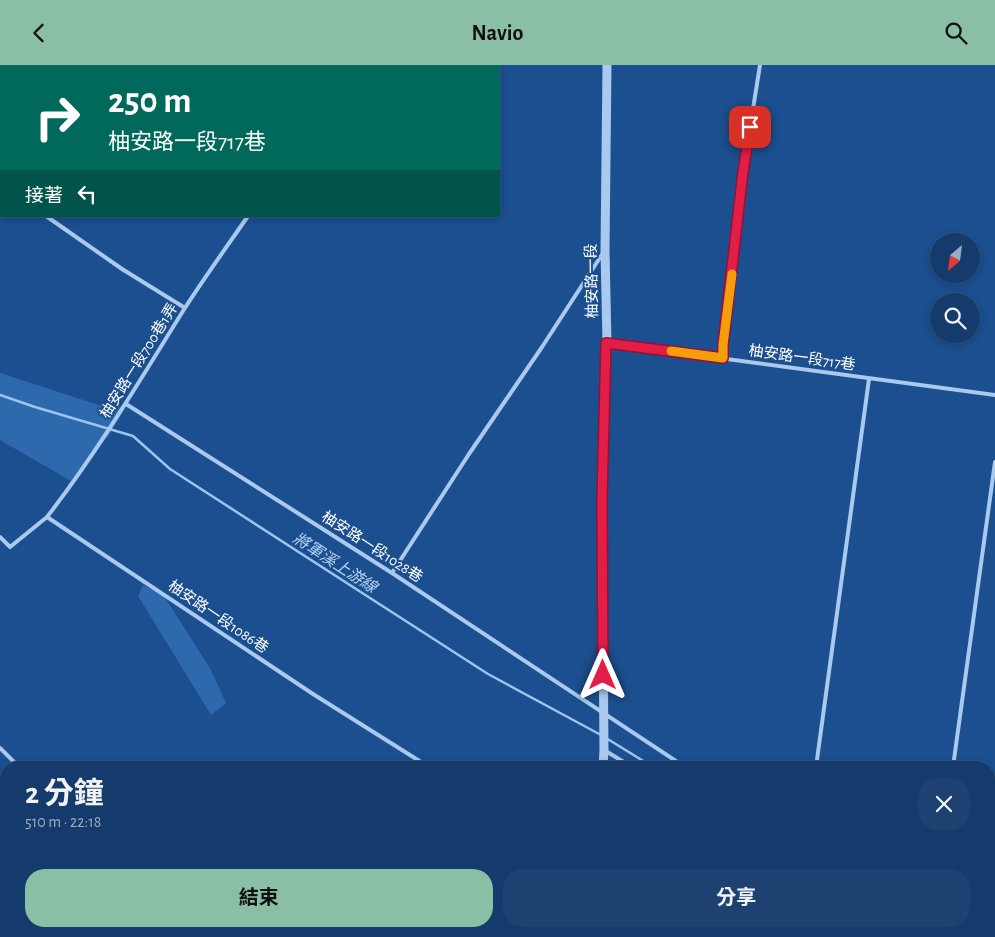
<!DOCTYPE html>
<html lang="zh-TW">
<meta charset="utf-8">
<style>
body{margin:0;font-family:"Alegreya Sans","Noto Sans TC",sans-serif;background:#1d4271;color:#f1f3f6;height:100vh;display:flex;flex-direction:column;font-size:19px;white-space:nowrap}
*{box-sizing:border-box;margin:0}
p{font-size:16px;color:#9dadc1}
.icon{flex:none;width:28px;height:28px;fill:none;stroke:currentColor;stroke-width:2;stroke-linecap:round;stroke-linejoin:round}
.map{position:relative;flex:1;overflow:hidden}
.panel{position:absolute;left:0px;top:696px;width:995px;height:176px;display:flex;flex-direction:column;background:#143b6b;border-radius:20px 20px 0 0;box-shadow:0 2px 8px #0003,0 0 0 1px #33557e}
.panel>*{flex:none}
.top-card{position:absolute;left:0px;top:0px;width:500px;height:152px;box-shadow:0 2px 8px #0003,0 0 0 1px #33557e;background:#00695c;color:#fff;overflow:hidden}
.needle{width:32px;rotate:208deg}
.buttons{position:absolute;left:930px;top:168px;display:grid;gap:10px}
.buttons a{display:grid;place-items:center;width:50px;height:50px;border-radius:50%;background:#143b6b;box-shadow:0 2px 8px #0003,0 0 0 1px #33557e;font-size:25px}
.pin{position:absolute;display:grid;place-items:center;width:42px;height:42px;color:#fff;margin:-21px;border-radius:10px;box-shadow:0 2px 8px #0006}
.me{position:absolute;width:55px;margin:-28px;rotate:0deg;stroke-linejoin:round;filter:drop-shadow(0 0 4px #0008)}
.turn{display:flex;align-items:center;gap:18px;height:105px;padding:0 25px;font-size:22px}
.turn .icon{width:65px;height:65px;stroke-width:2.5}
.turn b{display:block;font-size:35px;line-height:42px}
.then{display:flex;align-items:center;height:48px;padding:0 25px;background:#0003;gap:10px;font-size:19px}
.round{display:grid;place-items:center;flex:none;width:52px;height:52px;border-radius:20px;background:#1d4271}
.headline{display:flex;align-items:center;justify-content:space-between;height:85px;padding:0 25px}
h1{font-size:30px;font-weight:700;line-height:38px}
.primary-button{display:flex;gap:10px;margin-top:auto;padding:10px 25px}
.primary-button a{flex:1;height:58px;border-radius:20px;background:#8abfa5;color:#111;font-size:20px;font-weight:700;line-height:58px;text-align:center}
.primary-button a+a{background:#1d4271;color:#f1f3f6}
header{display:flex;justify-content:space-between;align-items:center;height:65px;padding:0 25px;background:#8abfa5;color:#111;font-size:22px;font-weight:700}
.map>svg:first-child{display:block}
</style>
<header><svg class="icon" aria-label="back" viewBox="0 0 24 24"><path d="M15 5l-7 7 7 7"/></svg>Navio<svg class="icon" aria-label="search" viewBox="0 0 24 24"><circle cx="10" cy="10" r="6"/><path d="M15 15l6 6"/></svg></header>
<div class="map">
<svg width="995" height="872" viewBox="0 0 995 872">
<rect width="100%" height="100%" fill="#1b4f8f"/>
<path fill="#2e69ad" d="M0,308L111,344L119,337L122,348L110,369L71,416L0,375Z
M143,520L164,531L211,605L226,638L211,650L138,531Z"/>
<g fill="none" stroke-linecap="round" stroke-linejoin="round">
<path stroke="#9cc4f0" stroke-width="2.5" d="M0,330L35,342L133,371L170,404L488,609L601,670
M606,673L653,702
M989,808L995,809"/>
<path stroke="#a9c9ee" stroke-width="4" d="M14,1L15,0
M363,1L365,0
M0,20L1,19
M0,121L1,122
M46,151L122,204L185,243
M607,278L995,330
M723,293V280L743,107L760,0
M126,339L392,508L685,702
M47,452C98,386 140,315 183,246C204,213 226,183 248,151
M0,472L10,482L47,452L313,629L429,702
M392,508L469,389L542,282L603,188
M0,683L19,702
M604,685L632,702
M816,702L869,314
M953,702L995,397
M989,790H995
M989,821L995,822
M249,866L261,872
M861,866L873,872
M815,872L818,866"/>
<path stroke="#a9c9ee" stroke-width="9" d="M603,702L604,685L602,434L607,278L605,185L607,0
M544,872L547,866"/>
</g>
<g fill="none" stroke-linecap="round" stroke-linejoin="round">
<defs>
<path id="route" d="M603,610L602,434L606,278L723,293V280L743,107L750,62"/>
</defs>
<use href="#route" stroke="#92132f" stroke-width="12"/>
<use href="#route" stroke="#e11d48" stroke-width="9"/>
<path stroke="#f59e0b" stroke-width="9" d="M671,286L723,293V280L732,209"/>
</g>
<g text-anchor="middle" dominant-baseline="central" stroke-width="4" stroke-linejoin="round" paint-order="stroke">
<g font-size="15" fill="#fff" stroke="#1b4f8f">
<text transform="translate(592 216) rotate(-91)">柚安路一段</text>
<text transform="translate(802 293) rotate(8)">柚安路一段717巷</text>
<text transform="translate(139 296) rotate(-58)">柚安路一段700巷1弄</text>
<text transform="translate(372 482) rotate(33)">柚安路一段1028巷</text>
<text transform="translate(218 552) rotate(34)">柚安路一段1086巷</text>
</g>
<g font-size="16" font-style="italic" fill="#b5d3f5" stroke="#1b4f8f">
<text transform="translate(335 498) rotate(33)">將軍溪上游線</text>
</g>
</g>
</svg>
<div class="buttons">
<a><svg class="needle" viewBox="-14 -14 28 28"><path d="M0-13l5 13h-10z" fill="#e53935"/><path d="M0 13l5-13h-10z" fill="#9dadc1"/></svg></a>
<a><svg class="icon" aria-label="search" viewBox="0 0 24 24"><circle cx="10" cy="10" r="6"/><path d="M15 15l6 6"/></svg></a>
</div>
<div class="pin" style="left:750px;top:62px;background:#d93025"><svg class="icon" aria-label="arrive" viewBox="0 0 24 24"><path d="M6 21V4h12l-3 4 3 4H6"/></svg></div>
<svg class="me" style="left:603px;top:610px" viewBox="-20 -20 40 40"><path d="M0-17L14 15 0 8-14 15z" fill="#e11d48" stroke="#fff" stroke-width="4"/></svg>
<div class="top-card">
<div class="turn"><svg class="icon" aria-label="right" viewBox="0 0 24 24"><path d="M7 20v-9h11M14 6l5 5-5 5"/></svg><div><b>250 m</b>柚安路一段717巷</div></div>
<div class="then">接著<svg class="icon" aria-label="left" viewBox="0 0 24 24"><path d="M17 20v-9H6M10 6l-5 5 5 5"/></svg></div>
</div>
<section class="panel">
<div class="headline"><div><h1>2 分鐘</h1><p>510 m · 22:18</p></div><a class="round"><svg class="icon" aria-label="close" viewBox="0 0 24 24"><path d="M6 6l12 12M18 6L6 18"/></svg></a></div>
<div class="primary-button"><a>結束</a><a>分享</a></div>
</section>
</div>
